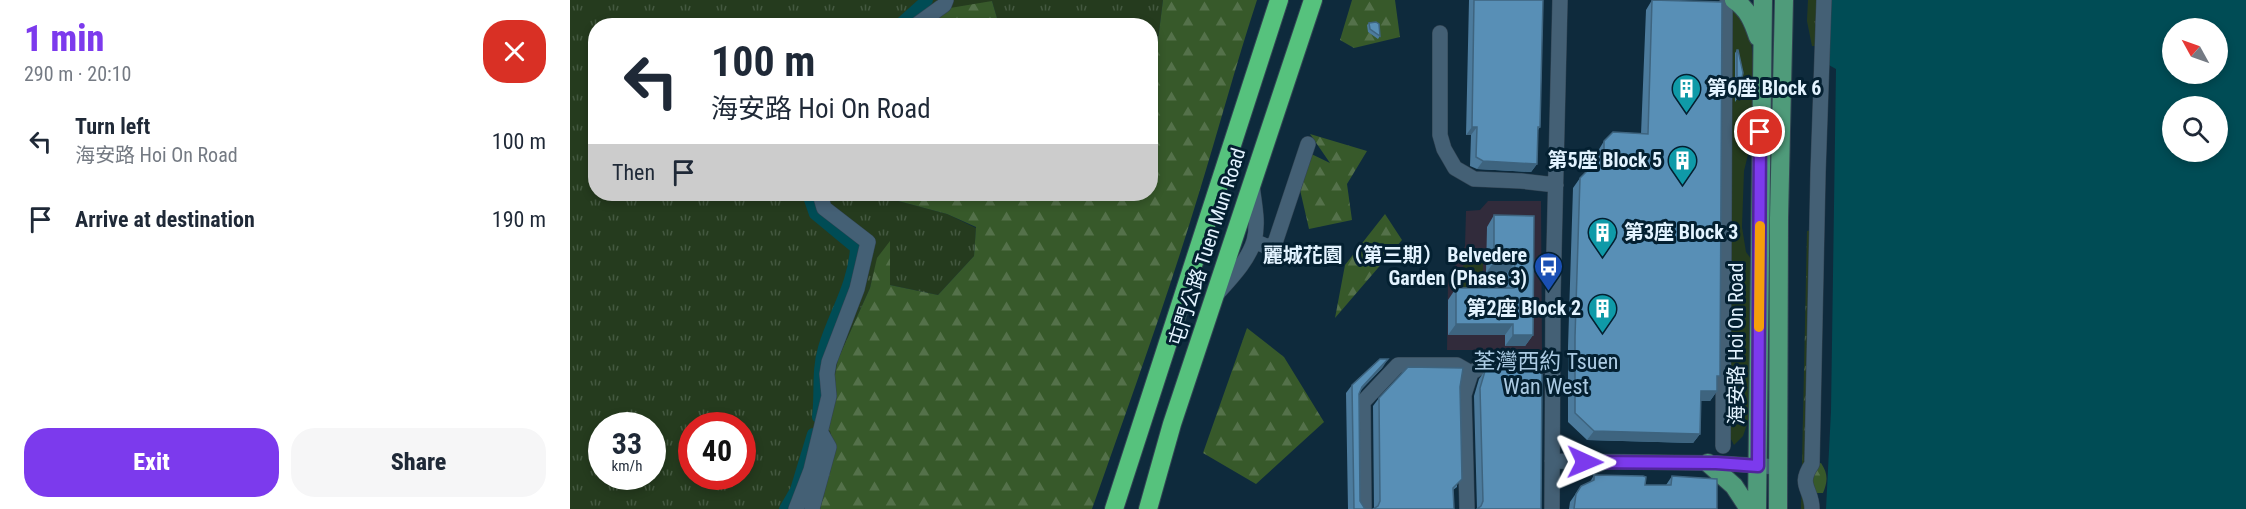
<!DOCTYPE html>
<meta charset="utf-8">
<style>
body{margin:0;font-family:"Roboto Condensed","Noto Sans TC",sans-serif;background:#f6f6f7;color:#1f2937;height:100vh;display:flex;flex-direction:column;font-size:22px;white-space:nowrap}
*{box-sizing:border-box;margin:0}
p{font-size:20px;color:#747a83}
.icon{flex:none;width:33px;height:33px;fill:none;stroke:currentColor;stroke-width:2;stroke-linecap:round;stroke-linejoin:round}
.map{position:relative;flex:1;overflow:hidden}
.panel{display:flex;flex-direction:column;background:#fff;width:570px}
.panel>*{flex:none}
.hud{position:absolute;left:18px;top:18px;width:570px;height:183px;border-radius:24px;box-shadow:0 3px 9px #0003;background:#fff;color:#1f2937;overflow:hidden}
.needle{width:39px;rotate:310deg}
.fabs{position:absolute;left:1592px;top:18px;display:grid;gap:12px}
.fabs a{display:grid;place-items:center;width:66px;height:66px;border-radius:50%;background:#fff;box-shadow:0 3px 9px #0003;font-size:30px}
.speed{position:absolute;left:18px;top:412px;display:flex;gap:12px;font-size:30px;font-weight:700;text-align:center}
.speed>*{display:grid;place-content:center;width:78px;height:78px;border-radius:50%;background:#fff;box-shadow:0 3px 9px #0003;line-height:1}
.speed small{font-size:15px;font-weight:400}
.speed .limit{border:9px solid #d22;background:#fff;color:#111}
.pin{position:absolute;display:grid;place-items:center;width:51px;height:51px;color:#fff;margin:-26px;border:3px solid #fff;border-radius:50%;box-shadow:0 2px 6px #0007}
.me{position:absolute;width:66px;margin:-33px;rotate:91deg;stroke-linejoin:round;filter:drop-shadow(0 0 4px #0008)}
.turn{display:flex;align-items:center;gap:21px;height:126px;padding:0 24px;font-size:27px}
.turn .icon{width:78px;height:78px;stroke-width:2.5}
.turn b{display:block;font-size:42px;line-height:51px}
.then{display:flex;align-items:center;height:57px;padding:0 24px;background:#0003;gap:12px;font-size:22px}
.round{display:grid;place-items:center;flex:none;width:63px;height:63px;border-radius:24px;background:#f6f6f7}
.headline{display:flex;align-items:center;justify-content:space-between;height:102px;padding:0 24px}
h1{font-size:36px;font-weight:800;line-height:45px;color:#7c3aed}
.action{display:flex;gap:12px;margin-top:auto;padding:12px 24px}
.action a{flex:1;height:69px;border-radius:24px;background:#7c3aed;color:#fff;font-size:24px;font-weight:800;line-height:69px;text-align:center}
.action a+a{background:#f6f6f7;color:#1f2937}
ul{padding:0;list-style:none}
li{display:flex;align-items:center;gap:18px;height:78px;padding:0 24px}
li div{flex:1}
li b{display:block;font-size:22px}
li em{font-style:normal}
main{display:flex;flex:1;min-height:0}
.map>svg:first-child{display:block}
</style>
<main>
<section class="panel">
<div class="headline"><div><h1>1 min</h1><p>290 m · 20:10</p></div><a class="round" style="background:#d93025;color:#fff"><svg class="icon" aria-label="close" viewBox="0 0 24 24"><path d="M6 6l12 12M18 6L6 18"/></svg></a></div>
<ul>
<li><svg class="icon" aria-label="left" viewBox="0 0 24 24"><path d="M17 20v-9H6M10 6l-5 5 5 5"/></svg><div><b>Turn left</b><p>海安路 Hoi On Road</p></div><em>100 m</em></li>
<li><svg class="icon" aria-label="arrive" viewBox="0 0 24 24"><path d="M6 21V4h12l-3 4 3 4H6"/></svg><div><b>Arrive at destination</b></div><em>190 m</em></li>
</ul>
<div class="action"><a>Exit</a><a>Share</a></div>
</section>
<div class="map">
<svg width="1676" height="509" viewBox="0 0 1676 509">
<defs>
<pattern id="grass-tufts" width="24" height="20" patternUnits="userSpaceOnUse" patternTransform="scale(1.5)"><rect width="24" height="20" fill="#253b1e"/><path d="M3 7l-1-3M5 7V3M7 7l1-3M15 17l-1-3M17 17v-4M19 17l1-3" fill="none" stroke="#445840"/></pattern>
<pattern id="forest-firs" width="22" height="20" patternUnits="userSpaceOnUse" patternTransform="scale(1.5)"><rect width="22" height="20" fill="#37592a"/><path d="M5 1l3.5 6h-7zM16 11l3.5 6h-7z" fill="#54714a"/></pattern>
</defs>
<rect width="100%" height="100%" fill="#0e2a3c"/>
<path fill="#312b3b" d="M918,201H971L972,350H877L878,280L895,246L896,211L910,210Z"/>
<path fill="url(#grass-tufts)" fill-rule="evenodd" d="M0,0H593L583,80L586,122L581,123L580,26L429,25L422,1L353,25L26,26V194H302L377,214L406,228L404,256L368,295L320,285L308,258L300,288L268,359L265,451L250,509H0ZM32,426H82V477H32ZM122,426H172V477H122Z
M1238,0H1250L1249,46H1242L1237,21Z
M1243,230L1241,509H1231L1237,231Z"/>
<path fill="url(#forest-firs)" d="M593,0H687C666,64 649,128 629,193C597,299 559,404 522,509H250L265,451L257,418L268,359L300,288L307,258L320,241V285L368,295L404,256L406,227L377,214L302,194H580L581,123L586,121L583,80Z
M782,0H825L830,37L784,48L770,40Z
M422,1L429,25L353,26L374,9Z
M740,134L797,151L777,184L782,220L739,229L725,168L731,149L760,163Z
M815,214L832,240L765,318L775,265Z
M677,328L714,357L754,422L686,484L633,453Z
M1251,463C1258,474 1258,480 1253,493H1240L1245,465Z"/>
<path fill="#253b1e" d="M1161,8L1180,30L1185,80L1184,130L1174,171L1172,227L1176,252L1182,260L1179,325V419L1173,436L1164,445L1158,433Z
M893,255H913V293H893Z"/>
<path fill="#004c55" fill-rule="evenodd" d="M1258,0H1676V509H1256L1261,411L1266,69L1257,64ZM1602,28H1647V74H1602ZM1602,106H1647V152H1602Z"/>
<g fill="none" stroke-linecap="round" stroke-linejoin="round">
<path stroke="#004c55" stroke-width="12" d="M328,26L357,0
M238,194L245,214L286,248C284,285 264,314 254,348C247,371 251,394 248,417
M215,509L226,490L243,434"/>
<defs>
<path id="minor" d="M345,26L374,5L376,0
M870,33V135L874,149L885,168L904,179L951,181L986,185
M684,241L698,247L705,243L738,144
M646,295C660,279 678,261 684,241C689,223 684,203 682,185
M1153,446L1155,6
M982,461L1146,463L1208,467
M226,509L241,470L259,396L257,374L259,362L287,289L298,242L254,208L250,194
M242,509L259,447L251,433
M794,509L793,402L828,365H887L901,373
M897,509L894,395L901,373L909,368L982,365
M982,509L983,294L990,0
M1242,509C1242,488 1227,486 1242,464L1248,173L1254,0"/>
<path id="major" d="M1164,0C1178,9 1183,22 1188,37
M1138,463L1164,486L1179,509
M1187,509L1193,0
M1208,509L1209,218L1214,0"/>
<path id="highway" d="M544,509L709,0
M578,509L602,424L743,0"/>
</defs>
<use href="#minor" stroke="#324453" stroke-width="16"/>
<use href="#major" stroke="#324453" stroke-width="20"/>
<use href="#highway" stroke="#324453" stroke-width="20"/>
<use href="#minor" stroke="#446075" stroke-width="15"/>
<use href="#major" stroke="#4f9b7a" stroke-width="18"/>
<use href="#highway" stroke="#56c27d" stroke-width="18"/>
</g>
<path fill="#4c7b9d" d="M899,0H973L970,127L968,130L967,164L961,172L907,169L900,166L901,135H896Z
M1082,0L1147,382V391L1140,401H1131L1130,434L1123,443L1017,440L998,422V347L1003,188L1010,178L1027,161L1028,151L1034,141L1071,134L1076,10Z
M799,23L810,36L808,39L798,32L797,25Z
M1167,50V99L1165,102V53Z
M924,215L964,216L963,335L955,346H935V335H878V300L886,288H936L937,273H916L917,227Z
M813,367L790,391L789,394L790,501L795,509H778L776,393L782,385Z
M915,371L971,509H907L904,396L909,379Z
M890,387L887,487L883,490L804,508L803,406L809,398Z
M1024,475L1075,485H1096L1102,476L1147,509H999L1000,502L1011,486L1020,482Z"/>
<path fill="#3e647f" d="M902,127H907L901,135H896Z
M913,161L967,164L961,172L907,169Z
M924,262H945L937,273H916Z
M886,324H943L935,335H878Z
M943,335H963L955,346H935Z
M818,359L813,367L786,395L792,387Z
M1131,391H1147L1140,401H1124Z
M1024,431L1130,434L1123,443L1017,440Z"/>
<path fill="#588fb6" stroke="#3e647f" stroke-width="1.5" d="M904,0H973L970,127H968L967,164L913,161L906,157L907,127H902Z
M1082,0L1152,2L1150,376H1147V391H1131L1130,434L1024,431L1005,413V337L1010,178L1034,154V141L1043,132L1078,134Z
M806,22L809,24L810,36L800,29L799,23Z
M1167,50H1168L1173,73L1167,99Z
M924,215L964,216L963,335H943V324H886V288H944L945,262H924Z
M810,359H818L792,387L789,394L790,501L795,509H784L782,385Z
M838,367L893,368L890,387L892,479L883,488L884,509H803L808,506L810,501L809,398Z
M964,368L972,374L971,509H907L911,506L913,501L910,388L915,371Z
M1024,475L1073,476L1076,477L1075,485H1101L1102,476L1147,479V509H1004L1006,494L1011,486L1024,480Z"/>
<g fill="none" stroke-linecap="round" stroke-linejoin="round">
<defs>
<path id="route" d="M1015,462L1146,463L1188,466L1190,132"/>
</defs>
<use href="#route" stroke="#51269a" stroke-width="15"/>
<use href="#route" stroke="#7c3aed" stroke-width="10"/>
<path stroke="#f59e0b" stroke-width="10" d="M1189,327L1190,226"/>
</g>
<defs>
<symbol id="building-pin" viewBox="-11 -11 22 30"><path d="M0 17L-7.5 6A9.5 9.5 0 1 1 7.5 6Z" fill="#0f9aa8" stroke="#042031"/><path d="M-4-6H4V6H1V3H-1V6H-4ZM-2.5-4.3h1.7v1.8h-1.7ZM.8-4.3h1.7v1.8H.8ZM-2.5-1h1.7V.8h-1.7ZM.8-1h1.7V.8H.8Z" fill="#fff"/></symbol>
<symbol id="bus-pin" viewBox="-11 -11 22 30"><path d="M0 17L-7.5 6A9.5 9.5 0 1 1 7.5 6Z" fill="#1a4fb4" stroke="#042031"/><path d="M-5-6H5V4H4V6H2V4H-2V6H-4V4H-5ZM-3.5-4V0h7V-4ZM-3.5 1.2v1.5H-2V1.2ZM2 1.2v1.5H3.5V1.2Z" fill="#fff"/></symbol>
</defs>
<g fill-rule="evenodd">
<use href="#building-pin" x="1100" y="72" width="33" height="45"/>
<use href="#building-pin" x="1096" y="144" width="33" height="45"/>
<use href="#building-pin" x="1016" y="216" width="33" height="45"/>
<use href="#bus-pin" x="962" y="250" width="33" height="45"/>
<use href="#building-pin" x="1016" y="292" width="33" height="45"/>
</g>
<g text-anchor="middle" dominant-baseline="central" stroke-width="6" stroke-linejoin="round" paint-order="stroke">
<g font-size="20" font-weight="bold" fill="#e3f3ff" stroke="#042031" text-anchor="end">
<text x="1137" y="88" text-anchor="start">第6座 Block 6</text>
<text x="1092" y="160">第5座 Block 5</text>
<text x="1054" y="232" text-anchor="start">第3座 Block 3</text>
<text x="957" y="255">麗城花園（第三期） Belvedere<tspan x="957" dy="23">Garden (Phase 3)</tspan></text>
<text x="1011" y="308">第2座 Block 2</text>
</g>
<g font-size="20" fill="#e3f3ff" stroke="#042031">
<text transform="translate(637 247) rotate(-72)">屯門公路 Tuen Mun Road</text>
<text transform="translate(1166 344) rotate(-90)">海安路 Hoi On Road</text>
</g>
<g font-size="22" fill="#accbe3" stroke="#042031">
<text x="976" y="361">荃灣西約 Tsuen<tspan x="976" dy="25">Wan West</tspan></text>
</g>
</g>
</svg>
<div class="fabs">
<a><svg class="needle" viewBox="-14 -14 28 28"><path d="M0-13l5 13h-10z" fill="#e53935"/><path d="M0 13l5-13h-10z" fill="#747a83"/></svg></a>
<a><svg class="icon" aria-label="search" viewBox="0 0 24 24"><circle cx="10" cy="10" r="6"/><path d="M15 15l6 6"/></svg></a>
</div>
<div class="speed"><div>33<small>km/h</small></div><div class="limit">40</div></div>
<div class="pin" style="left:1190px;top:132px;background:#d93025"><svg class="icon" aria-label="arrive" viewBox="0 0 24 24"><path d="M6 21V4h12l-3 4 3 4H6"/></svg></div>
<svg class="me" style="left:1015px;top:462px" viewBox="-20 -20 40 40"><path d="M0-17L14 15 0 8-14 15z" fill="#7c3aed" stroke="#fff" stroke-width="4"/></svg>
<div class="hud">
<div class="turn"><svg class="icon" aria-label="left" viewBox="0 0 24 24"><path d="M17 20v-9H6M10 6l-5 5 5 5"/></svg><div><b>100 m</b>海安路 Hoi On Road</div></div>
<div class="then">Then<svg class="icon" aria-label="arrive" viewBox="0 0 24 24"><path d="M6 21V4h12l-3 4 3 4H6"/></svg></div>
</div>
</div>
</main>
